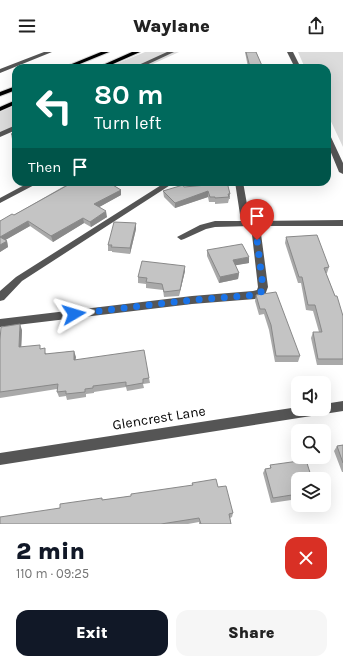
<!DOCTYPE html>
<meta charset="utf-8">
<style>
body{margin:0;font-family:Karla,sans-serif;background:#f6f6f6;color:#222;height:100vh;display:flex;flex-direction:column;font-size:15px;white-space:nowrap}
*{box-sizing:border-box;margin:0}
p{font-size:13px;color:#767676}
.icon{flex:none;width:22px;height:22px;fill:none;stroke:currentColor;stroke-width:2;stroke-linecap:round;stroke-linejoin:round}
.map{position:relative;height:472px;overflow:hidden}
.sheet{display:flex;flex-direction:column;background:#fff;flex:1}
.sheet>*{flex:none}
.guide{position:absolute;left:12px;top:12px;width:319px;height:122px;border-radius:12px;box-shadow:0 4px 16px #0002;background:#00695c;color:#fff;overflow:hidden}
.buttons{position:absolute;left:291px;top:324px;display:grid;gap:8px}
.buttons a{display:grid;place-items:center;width:40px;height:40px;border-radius:8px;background:#fff;box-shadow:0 4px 16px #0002;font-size:20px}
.pin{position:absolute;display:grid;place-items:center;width:34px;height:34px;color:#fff;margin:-41px -17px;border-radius:50% 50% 50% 0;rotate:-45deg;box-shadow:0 0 4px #0007}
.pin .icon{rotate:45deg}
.me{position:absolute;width:44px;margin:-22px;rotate:83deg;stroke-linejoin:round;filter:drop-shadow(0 0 3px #0008)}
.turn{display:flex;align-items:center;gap:14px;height:84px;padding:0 16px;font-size:18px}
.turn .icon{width:52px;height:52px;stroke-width:2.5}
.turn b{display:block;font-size:28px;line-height:34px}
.then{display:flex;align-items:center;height:38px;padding:0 16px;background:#0003;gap:8px;font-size:15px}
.round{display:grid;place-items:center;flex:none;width:42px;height:42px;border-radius:12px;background:#f6f6f6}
.headline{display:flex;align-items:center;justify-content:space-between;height:68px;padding:0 16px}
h1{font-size:24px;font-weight:800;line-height:30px;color:#111827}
.cta{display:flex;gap:8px;margin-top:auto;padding:8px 16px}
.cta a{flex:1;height:46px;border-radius:12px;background:#111827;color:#fff;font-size:16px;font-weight:800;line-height:46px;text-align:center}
.cta a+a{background:#f6f6f6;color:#222}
header{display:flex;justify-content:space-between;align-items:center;height:52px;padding:0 16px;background:#fff;font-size:18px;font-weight:800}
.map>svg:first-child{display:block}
</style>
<header><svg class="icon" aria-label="menu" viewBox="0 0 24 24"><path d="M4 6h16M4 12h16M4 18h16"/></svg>Waylane<svg class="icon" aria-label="share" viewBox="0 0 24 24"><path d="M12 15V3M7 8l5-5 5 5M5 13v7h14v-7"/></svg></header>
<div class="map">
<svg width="343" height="472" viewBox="0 0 343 472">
<rect width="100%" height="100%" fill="#fff"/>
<path fill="#dcdcdc" d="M145,0H179L144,16H106Z
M298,0H343V95L327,61V16H305Z
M16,53V75L0,82V60Z"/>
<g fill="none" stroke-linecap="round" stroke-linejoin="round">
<defs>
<path id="major" d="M101,0H109L70,16H62Z
M132,0H140L104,16H96Z
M16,34V38L0,44V40Z
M16,48V52L0,59V55Z"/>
</defs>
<use href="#major" stroke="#dbdbdb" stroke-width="2"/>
<path fill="#555" fill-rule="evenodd" d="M44,0H52L0,21V17Z
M167,0H174L140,16H132Z
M287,0H293L301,16H295Z
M16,73V78L0,85V80Z
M327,81L330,83L343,111V122L339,120L327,91Z
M30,130H40L0,151V146Z
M166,130H175L22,229L4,248L0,249V239L16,225Z
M235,130H243L250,169L343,168V174H260L268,235L265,243L255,247L192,252L0,275V267L192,244L253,239L257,238L258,235L251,174L215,175L206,177L184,187L181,188L177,185L200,173L215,169H241Z
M343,349V359L0,413V401L298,355V357H324V352Z"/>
<use href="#major" fill="#000" fill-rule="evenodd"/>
</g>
<path fill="#a9a9a9" d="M245,0H256L263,16H239V15H248Z
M16,80V89L12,87L11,82Z
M68,130H111L110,131L121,138V143L99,155L107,165L91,175L84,171L53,190L30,174L5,188L7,189L8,195L0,200V169L14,163L66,133V131Z
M205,130H227L230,142V147H229L228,151L215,152V150H209L208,145L175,156L164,145L163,139L184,135L206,133Z
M136,171V177L130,202L112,200V199H108V193Z
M286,185L329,215L327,221H326L335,244L343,264V313H317L311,286L313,280H319L313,259L306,258L301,231H298L285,191Z
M207,198L249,211L235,213L239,221L238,227L219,231L207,204Z
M185,219L179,244L164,245L163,238L146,236V232L138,231V225Z
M256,243L300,304L298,310H275L269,278L264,262L259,263L255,249Z
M22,278L21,295L41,297L47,302L74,299L75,308L149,326L150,331L143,332L144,336L127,339L126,335L94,340V341L86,342V345L67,348L66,344L59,345L57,340V337L0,346V288Z
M343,393V420H342L334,399L337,394Z
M270,413L298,427V447L271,451L263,421L265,417L270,416Z
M192,431L218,435L233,461L232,465L230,466L231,472H199V470L188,472H0L60,456L102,448L131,444L192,434Z"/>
<path fill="#898989" d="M121,138V143L94,158V152Z
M208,139V145L175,156V151Z
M106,159L107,165L91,175L90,170Z
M83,166L84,171L53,190L51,184Z
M28,169L30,174L2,190L0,185Z
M136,171V177L130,202V196Z
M7,189L8,195L0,200V193Z
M249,205V211L232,214L233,208Z
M185,214V219L179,244L180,238Z
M239,221L238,227L219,231L220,225Z
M20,272L22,278L21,301L19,295Z
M74,299L76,305L75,313L74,308Z"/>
<path fill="#c4c4c4" stroke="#898989" d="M246,0H256L263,16H239V15H250Z
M16,80V85L11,82Z
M68,130H108L121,138L94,152L106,159L90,170L83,166L51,184L28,169L0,185L7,189L0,193V169L12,162L14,163L68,133L66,131Z
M206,130H227L230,142H228L229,145L215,146V145H210L208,139L175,151L163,139L183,133L184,135L207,133Z
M114,170L136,171L130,196L111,195L112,193H108Z
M317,183L329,215L324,216L335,244H337L343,264V307H318L313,280H322L315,253H308L302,225H299L286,185Z
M242,192L249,205L233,208L239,221L220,225L207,198Z
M142,209L185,214L180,238L164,240L162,232L146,230L147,226L138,225Z
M276,240L300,304H276L271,273L265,257H260L256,243Z
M20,272L19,295L40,293V297L45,296V302L74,299V308L144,298L149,326L143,327V331L126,334V330L93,334V336L85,337V340L66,342V339L57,340L58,332L0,340V288L1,275Z
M343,393V411L337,394Z
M306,408L312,427H298V442L273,446L265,417L271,416L270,413Z
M216,427L218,435L226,434L233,461L229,462L231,472H201L199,466L161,472H0V465L60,456V452L102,446V448L131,444V442L193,433L192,431Z"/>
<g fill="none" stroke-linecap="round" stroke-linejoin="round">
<path stroke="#1a73e8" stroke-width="7" stroke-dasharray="0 12.6" d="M74,262L192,248L255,243L261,240L263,235L257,188"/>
</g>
<g text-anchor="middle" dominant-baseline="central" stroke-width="3" stroke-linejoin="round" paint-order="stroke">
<g font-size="14" fill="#000" stroke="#fff">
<text transform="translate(159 366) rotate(-9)">Glencrest Lane</text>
</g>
</g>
</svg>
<div class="buttons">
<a><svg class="icon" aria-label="sound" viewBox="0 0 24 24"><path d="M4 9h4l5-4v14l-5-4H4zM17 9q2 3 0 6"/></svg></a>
<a><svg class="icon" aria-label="search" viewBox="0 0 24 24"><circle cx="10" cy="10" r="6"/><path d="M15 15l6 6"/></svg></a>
<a><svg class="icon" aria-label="layers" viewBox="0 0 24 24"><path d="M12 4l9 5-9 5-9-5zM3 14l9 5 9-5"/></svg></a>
</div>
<div class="pin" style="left:257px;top:188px;background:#d93025"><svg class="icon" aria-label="arrive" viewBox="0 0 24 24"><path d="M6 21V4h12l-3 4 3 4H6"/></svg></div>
<svg class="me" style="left:74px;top:262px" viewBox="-20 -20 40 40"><path d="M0-17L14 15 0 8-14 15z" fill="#1a73e8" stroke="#fff" stroke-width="4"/></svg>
<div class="guide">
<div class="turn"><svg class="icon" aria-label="left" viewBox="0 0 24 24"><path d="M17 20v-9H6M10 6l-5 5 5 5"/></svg><div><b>80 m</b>Turn left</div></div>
<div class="then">Then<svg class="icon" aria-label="arrive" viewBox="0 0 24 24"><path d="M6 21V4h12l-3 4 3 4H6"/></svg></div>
</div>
</div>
<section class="sheet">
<div class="headline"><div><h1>2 min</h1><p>110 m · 09:25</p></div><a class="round" style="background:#d93025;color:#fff"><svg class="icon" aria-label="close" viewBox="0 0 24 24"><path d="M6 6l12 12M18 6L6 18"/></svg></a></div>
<div class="cta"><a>Exit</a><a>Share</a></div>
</section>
